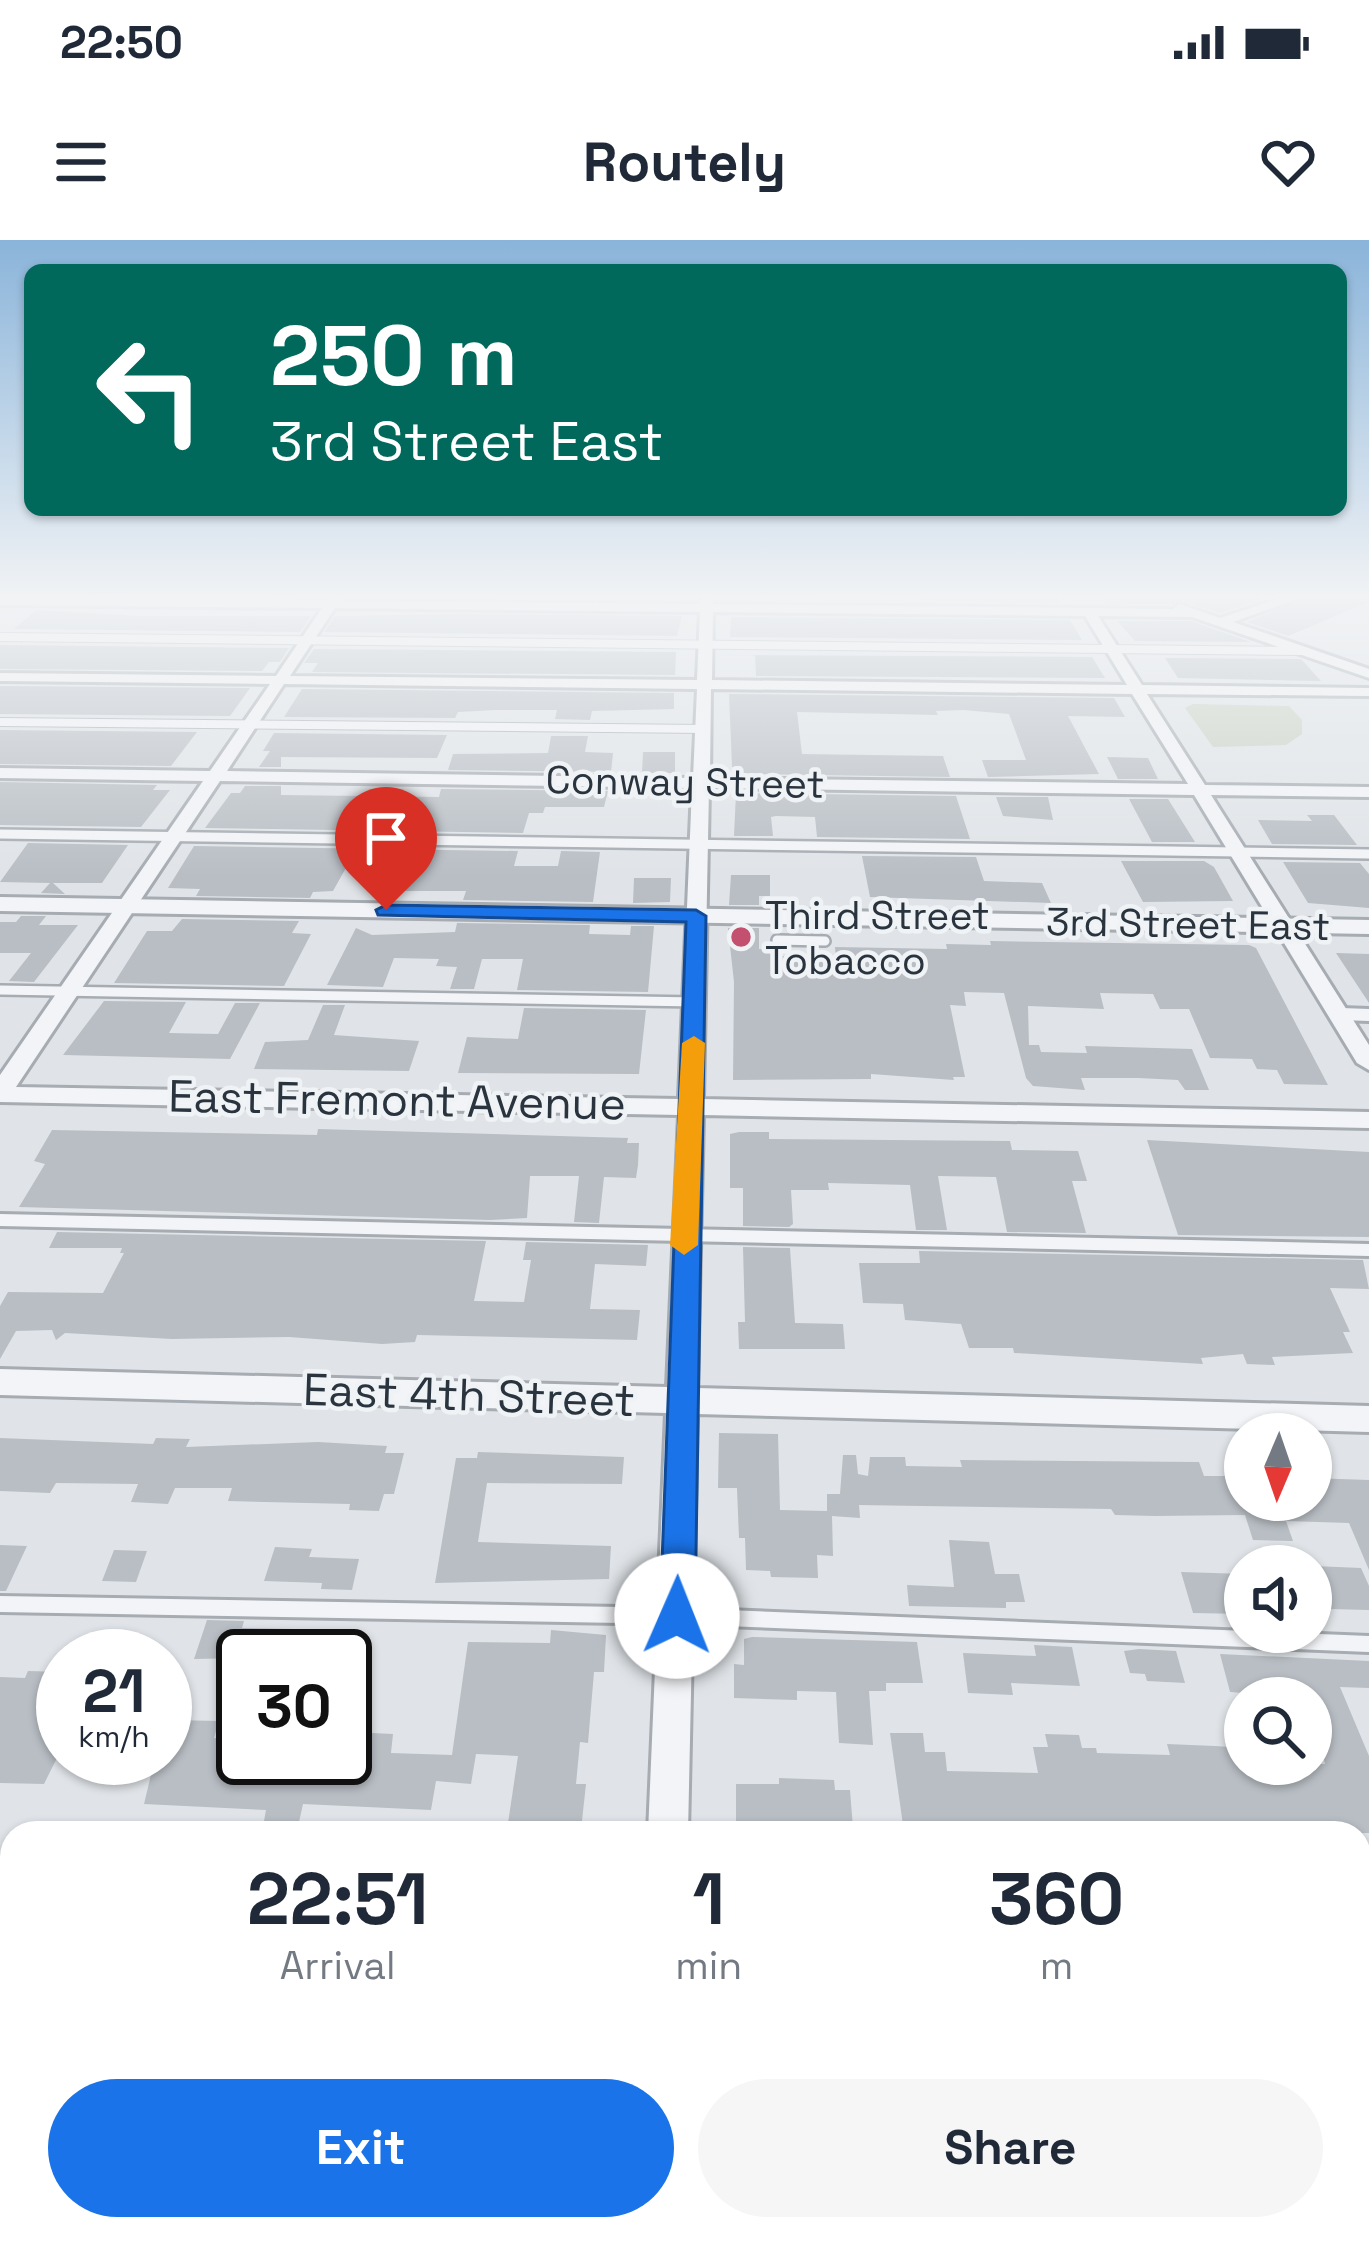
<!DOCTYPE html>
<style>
body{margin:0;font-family:"Space Grotesk",sans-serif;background:#f6f6f7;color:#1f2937;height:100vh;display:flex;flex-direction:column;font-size:45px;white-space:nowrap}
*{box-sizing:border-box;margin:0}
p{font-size:39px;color:#747a83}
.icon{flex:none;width:66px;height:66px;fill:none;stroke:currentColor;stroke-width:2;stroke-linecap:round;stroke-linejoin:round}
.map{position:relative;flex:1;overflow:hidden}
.panel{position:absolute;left:0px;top:1581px;width:1371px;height:420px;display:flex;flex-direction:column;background:#fff;border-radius:36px 36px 0 0;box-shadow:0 3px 9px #0004}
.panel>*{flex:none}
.hud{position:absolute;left:24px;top:24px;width:1323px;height:252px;border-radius:18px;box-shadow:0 3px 9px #0004;background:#00695c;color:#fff;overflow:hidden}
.needle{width:78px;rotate:182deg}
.buttons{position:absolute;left:1224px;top:1173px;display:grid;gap:24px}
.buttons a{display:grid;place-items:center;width:108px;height:108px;border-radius:50%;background:#fff;box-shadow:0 3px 9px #0004;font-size:60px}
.speed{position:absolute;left:36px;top:1389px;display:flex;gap:24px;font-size:60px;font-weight:700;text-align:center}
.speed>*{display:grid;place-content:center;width:156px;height:156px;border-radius:50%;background:#fff;box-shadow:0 3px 9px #0004;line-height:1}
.speed small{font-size:30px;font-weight:400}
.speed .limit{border:6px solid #111;border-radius:18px;background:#fff;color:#111}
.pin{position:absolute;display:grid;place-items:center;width:102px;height:102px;color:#fff;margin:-123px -51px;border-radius:50% 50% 50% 0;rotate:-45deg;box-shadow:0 0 12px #0007}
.pin .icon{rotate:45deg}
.me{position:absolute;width:132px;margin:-66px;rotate:1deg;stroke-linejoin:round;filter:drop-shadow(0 0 9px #0008)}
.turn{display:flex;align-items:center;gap:42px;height:252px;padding:0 48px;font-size:54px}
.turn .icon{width:156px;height:156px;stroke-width:2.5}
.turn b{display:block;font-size:84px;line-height:102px}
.eta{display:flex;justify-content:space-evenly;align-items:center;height:204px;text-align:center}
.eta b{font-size:72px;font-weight:700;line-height:84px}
.cta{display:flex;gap:24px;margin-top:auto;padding:24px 48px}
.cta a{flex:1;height:138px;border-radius:72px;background:#1a73e8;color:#fff;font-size:48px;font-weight:700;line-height:138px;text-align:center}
.cta a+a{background:#f6f6f7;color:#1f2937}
.status{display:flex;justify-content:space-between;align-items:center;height:84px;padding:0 60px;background:#fff;direction:ltr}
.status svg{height:33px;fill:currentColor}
header{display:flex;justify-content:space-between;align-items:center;height:156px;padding:0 48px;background:#fff;font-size:54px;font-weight:700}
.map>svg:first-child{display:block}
</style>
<div class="status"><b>22:50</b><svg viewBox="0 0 49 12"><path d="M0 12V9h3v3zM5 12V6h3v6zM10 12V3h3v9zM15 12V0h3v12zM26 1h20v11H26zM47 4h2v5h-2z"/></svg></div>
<header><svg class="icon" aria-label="menu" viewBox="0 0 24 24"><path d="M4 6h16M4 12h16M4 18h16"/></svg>Routely<svg class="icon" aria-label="heart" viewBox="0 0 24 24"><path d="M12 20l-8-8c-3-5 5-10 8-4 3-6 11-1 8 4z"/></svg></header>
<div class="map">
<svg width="1369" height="2001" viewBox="0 0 1369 2001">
<rect width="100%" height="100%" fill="#e0e4e8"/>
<path fill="#c8d1c2" d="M1193,464L1289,466L1302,480V494L1286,505L1213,507L1185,468Z"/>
<path fill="#b8bec4" d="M732,356H1035L1056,357L1060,363Z
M1117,356H1272L1220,373L1180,360L1171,364H1106L1104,360Z
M1310,356H1369V362L1288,396L1247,382Z
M36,370L138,376H311L300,392L14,389Z
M463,374L682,376L677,396L324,392L335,376Z
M731,377L1070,380L1082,400L730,397Z
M1117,381H1191L1251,402L1135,401Z
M0,405L289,408L280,422H269L262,431L0,429Z
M314,409L676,412L675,435L312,432L318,423H304Z
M729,415L1092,417L1105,438L756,436L755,415Z
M1165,418L1301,419L1321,441L1178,438Z
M0,446L250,448L230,476L0,474Z
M302,449L674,453V469L592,471L590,480L555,479L557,470H495L458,472L455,478L284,477Z
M729,454L1114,458L1125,477L1068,476L1099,534L988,537L982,520H1026L1009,474L963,470L936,471L938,475L797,472L802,514L943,516L950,537L737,534V527H732Z
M0,490L197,492L171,526L0,524Z
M274,493L447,495L437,518L281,517V527H259L270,511H263Z
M551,496H588L585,512L613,513L611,532L448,530L453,514L548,513Z
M643,512H675V533H642Z
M1107,517L1148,518L1158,539H1118Z
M0,542L157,545L153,550H170L141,587L0,585Z
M245,546H281V555L439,557L441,549L608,551L604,567H545L543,573H529L523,593L205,588L231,553H240Z
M736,553L956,556L970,599L817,597L815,577L776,576L771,577L773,596H734Z
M996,557H1048L1053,580L1003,576Z
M1129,559H1168L1195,602H1152Z
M1307,575H1334L1357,605L1272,604L1258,580L1312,581Z
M28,603L128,605L102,643H53L65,654L41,653L50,643L0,642Z
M194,606L518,611L514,626H558L561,611L600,612L593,662L463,660L466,651H367L373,638L347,626L333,651L313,652L310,658L196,656L200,649L168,648Z
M862,616L976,617L984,641L1042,643L1051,663L870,657Z
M1121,621H1204L1214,627L1233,661L1143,662Z
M1283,622L1360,623L1369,634V668L1308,663Z
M731,635H770V656H759V665H729Z
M634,638H671L670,662L633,663Z
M21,676H46L39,685H78L34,742L9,741L31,713H0V682H16Z
M182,679L299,681L292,693L311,694L284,746L114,743L147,691H172Z
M457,683L590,685L589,694L630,695L631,686H654L648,752L517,750L523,719H482L474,749H450L457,727L436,726L439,719L394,718L383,747L327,745L356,688L372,695L455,692Z
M728,688H759V709H780V716L836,718L835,707L947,709L946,704L991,705L990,701L1249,705L1256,708L1328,845L1284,844L1277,830L1257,829L1252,819L1210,818L1189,769H1160L1153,754L1100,753L1104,769L1028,766L1029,805H1039L1041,812L1087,813L1085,806L1192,809L1209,850H1185L1178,840L1138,838H1081L1085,850L1033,846L1026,838L1004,753L964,752L966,766L950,765L965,837H953L954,840L871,834V839L733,840L734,742Z
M1336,713L1369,714V763Z
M104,761L186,762L169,793L218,794L235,763H260L230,819L63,815Z
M323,765H345L334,795L419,801L409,831L254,829L265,802L308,800Z
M524,768L646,770L639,834L458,833L467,797L518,799Z
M318,889L628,898L627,903H639L638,925L636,938L604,937L599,983L574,982L579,936H530L527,978L490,980L19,967L45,924L34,921L52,890L317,895Z
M739,892H769V899L1010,901L1012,910L1078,911L1087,941H1072L1086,993L1007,992L996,937L938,936L947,990H916L910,945L828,943L829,950H791L793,984L789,987L743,986V948H730V894Z
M1147,900L1369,912V997L1178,995Z
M57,992L486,1001L474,1061L524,1062L531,1020H523L526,1002L648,1005L646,1026L595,1024L590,1069L640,1070L637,1100L417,1095L415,1102L382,1104L289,1097L172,1099L65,1093L56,1100L52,1090L16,1091L0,1119V1066L8,1052L103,1053L124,1013H120L122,1008H49Z
M743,1007L790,1008L795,1083L843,1084L845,1109H739L738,1082H745Z
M919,1011L1363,1020L1369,1049L1330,1048L1350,1092H1343L1353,1113L1272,1117L1275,1125L1247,1124L1243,1114L1201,1118L1203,1124L1014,1113L1013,1108H969L961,1084L905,1080L903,1064L863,1063L859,1023H920Z
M719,1193L778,1194L780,1270L827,1271V1254H840L843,1215H856L858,1234L868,1236L870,1217H905L906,1226L962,1227L960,1220L1199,1222L1204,1236H1245V1260H1311V1238L1369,1240V1330L1349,1283L1286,1281L1293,1301L1253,1300L1245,1275L1155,1276L1115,1275L1111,1269L859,1265L860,1278L832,1276L833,1316L817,1315L818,1338L771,1337L770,1331L746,1330L745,1298H739L737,1248H718Z
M0,1198L153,1204L156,1198L190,1199L186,1207L318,1202L387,1206L385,1213H404L394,1254H384L379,1271L349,1270L350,1264L228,1261L232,1248H175L168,1264L131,1262L138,1244L56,1243L50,1253L0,1251Z
M478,1212L624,1217L622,1244L487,1243L478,1302L611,1306L609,1339L435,1343L456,1218H477Z
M949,1300L989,1302L995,1334H1019L1025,1362H1006V1368L909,1366L907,1345L954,1347Z
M0,1305L27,1306L6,1351H0Z
M275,1307L312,1309L309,1317L359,1319L352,1350L321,1349L322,1343L264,1341Z
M114,1310L147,1311L136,1342L102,1341Z
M1313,1326L1361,1328L1369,1346V1370L1329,1369Z
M1181,1332L1245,1334V1374L1193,1373Z
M207,1380L244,1381L242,1388L347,1390L341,1416L194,1419Z
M551,1390L606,1395L604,1432H594L588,1503L580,1502L576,1544H586L581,1590H507L518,1516L476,1514L471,1544L436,1541L431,1570L303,1564L299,1582L264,1581L266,1570L144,1564L155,1518H165V1490L171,1480L219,1481L214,1498L243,1499V1518H345L347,1500L370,1501L372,1493L393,1494L391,1513L452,1515L468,1402L550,1403Z
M752,1397L917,1402L923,1443H886V1451H869L873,1505L839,1503L836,1452L797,1451V1460L734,1458V1424L744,1425V1399Z
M1034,1405L1072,1407L1080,1446L1011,1443L1013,1455L968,1453L963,1413L1036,1416Z
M1139,1409L1176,1411L1185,1443L1147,1441L1145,1434L1130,1433L1124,1411Z
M1220,1414L1369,1421V1448L1340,1447L1369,1516V1593H1065L903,1585L890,1493H923L925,1512H945L947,1531L1038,1533L1033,1507H1048L1045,1494L1079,1495L1082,1508H1096L1097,1513L1170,1515L1167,1504L1215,1506L1245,1508V1524H1325L1311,1458L1230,1452Z
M28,1431L63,1432V1506L44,1544L0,1543V1437L25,1438Z
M779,1538L834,1540L835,1550H850L853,1588L736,1593V1544H779Z"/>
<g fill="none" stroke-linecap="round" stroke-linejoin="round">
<defs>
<path id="service-far4" d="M0,397L1304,411
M0,482L704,489"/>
<path id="service-far3" d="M0,594L1369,614
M777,700L825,701
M0,750L696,762"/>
<path id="service-far2" d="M1341,774L1369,775
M0,980L1369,1010"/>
<path id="service-far1" d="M0,1364L677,1376L1369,1404"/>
<path id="service" d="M107,2001L111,1989
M204,2001L207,1989"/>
<path id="minor" d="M331,356H343L340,361L700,364L701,356H713V364L1173,369L1179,364L1220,378L1287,356H1306L1233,382L1369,429V438L1192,377L1098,376L1142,445L1369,448V456L1147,454L1205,545L1369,547V557L1211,555L1369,805V830L1357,823L1194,555L709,548L703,859L1369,872V888L703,875L697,1148L1369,1166V1192L697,1174L688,1593H648L666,1173L0,1155V1129L667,1147L679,875L0,862V835L203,541L0,538V528L210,531L270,444L0,441V433L276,436L322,368L0,365V357L328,360ZM335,368L700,372L697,440L290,436ZM713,372L1085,376L1127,445L712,440ZM284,444L697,449L693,538L227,531ZM711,449L1132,454L1188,544L710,538ZM220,541L692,548L679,859L16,847Z
M0,1635H12V1677H0Z
M1359,1685L1369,1686V1728L1359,1727Z
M632,1989H680V2001H630Z"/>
<path id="tertiary" d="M0,657L1369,680V694L0,671Z"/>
</defs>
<use href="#service-far4" stroke="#a6acb2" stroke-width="10"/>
<use href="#service-far3" stroke="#a6acb2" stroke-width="14"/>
<use href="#service-far2" stroke="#a6acb2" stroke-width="18"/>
<use href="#service-far1" stroke="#a6acb2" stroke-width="22"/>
<use href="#service" stroke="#a6acb2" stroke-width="27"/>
<use href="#minor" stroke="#a6acb2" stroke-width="6"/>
<use href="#tertiary" stroke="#a6acb2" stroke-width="6"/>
<use href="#service-far4" stroke="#f3f4f7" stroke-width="8"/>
<use href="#service-far3" stroke="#f3f4f7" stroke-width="9"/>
<use href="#service-far2" stroke="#f3f4f7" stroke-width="12"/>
<use href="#service-far1" stroke="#f3f4f7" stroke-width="16"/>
<use href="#service" stroke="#f3f4f7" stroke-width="21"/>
<use href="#minor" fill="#f3f4f7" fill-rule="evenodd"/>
<use href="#tertiary" fill="#f3f4f7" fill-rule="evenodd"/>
</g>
<linearGradient id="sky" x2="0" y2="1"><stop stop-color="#8ab4da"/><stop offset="0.56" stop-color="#f1f3f5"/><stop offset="1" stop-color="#f1f3f5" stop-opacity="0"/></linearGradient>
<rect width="1369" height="636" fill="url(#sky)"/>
<path fill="#1a73e8" stroke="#114b97" stroke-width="3" d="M386,665L696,670L706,676L695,1376L690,1388L677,1393L665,1388L660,1376L686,682L378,675L376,670Z"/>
<path fill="#f59e0b" d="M694,796L705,803L698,1005L684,1015L670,1005L682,803Z"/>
<circle fill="#c2506e" stroke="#f0f3f6" stroke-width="4.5" cx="741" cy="697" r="12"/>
<g text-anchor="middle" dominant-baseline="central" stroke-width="9" stroke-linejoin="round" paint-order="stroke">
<g font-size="39" fill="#2a343e" stroke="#f0f3f6">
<text transform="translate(685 542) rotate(1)">Conway Street</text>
<text transform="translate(1188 684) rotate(1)">3rd Street East</text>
</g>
<g font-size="39" fill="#2a343e" stroke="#f0f3f6" text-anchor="start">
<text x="765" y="675">Third Street<tspan x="765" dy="45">Tobacco</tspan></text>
</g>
<g font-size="45" fill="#2a343e" stroke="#f0f3f6">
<text transform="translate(397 860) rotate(1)">East Fremont Avenue</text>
<text transform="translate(469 1155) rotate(2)">East 4th Street</text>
</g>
</g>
</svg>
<div class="buttons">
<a><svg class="needle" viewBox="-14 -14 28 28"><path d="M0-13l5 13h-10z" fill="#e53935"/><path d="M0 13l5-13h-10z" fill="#747a83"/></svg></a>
<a><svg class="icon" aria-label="sound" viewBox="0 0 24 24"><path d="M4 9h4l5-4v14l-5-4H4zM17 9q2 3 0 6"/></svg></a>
<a><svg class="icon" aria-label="search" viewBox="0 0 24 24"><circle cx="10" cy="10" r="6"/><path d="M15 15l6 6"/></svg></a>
</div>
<div class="speed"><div>21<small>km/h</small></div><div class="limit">30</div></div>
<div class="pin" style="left:386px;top:670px;background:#d93025"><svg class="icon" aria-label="arrive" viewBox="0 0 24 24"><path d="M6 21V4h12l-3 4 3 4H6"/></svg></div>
<svg class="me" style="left:677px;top:1376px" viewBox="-20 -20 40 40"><circle r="19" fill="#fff"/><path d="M0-13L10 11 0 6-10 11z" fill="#1a73e8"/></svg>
<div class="hud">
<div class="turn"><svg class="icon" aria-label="left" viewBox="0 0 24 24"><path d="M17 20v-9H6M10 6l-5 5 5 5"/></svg><div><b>250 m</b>3rd Street East</div></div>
</div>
<section class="panel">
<div class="eta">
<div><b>22:51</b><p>Arrival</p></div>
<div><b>1</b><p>min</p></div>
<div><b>360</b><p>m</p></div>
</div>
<div class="cta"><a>Exit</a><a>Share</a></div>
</section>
</div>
